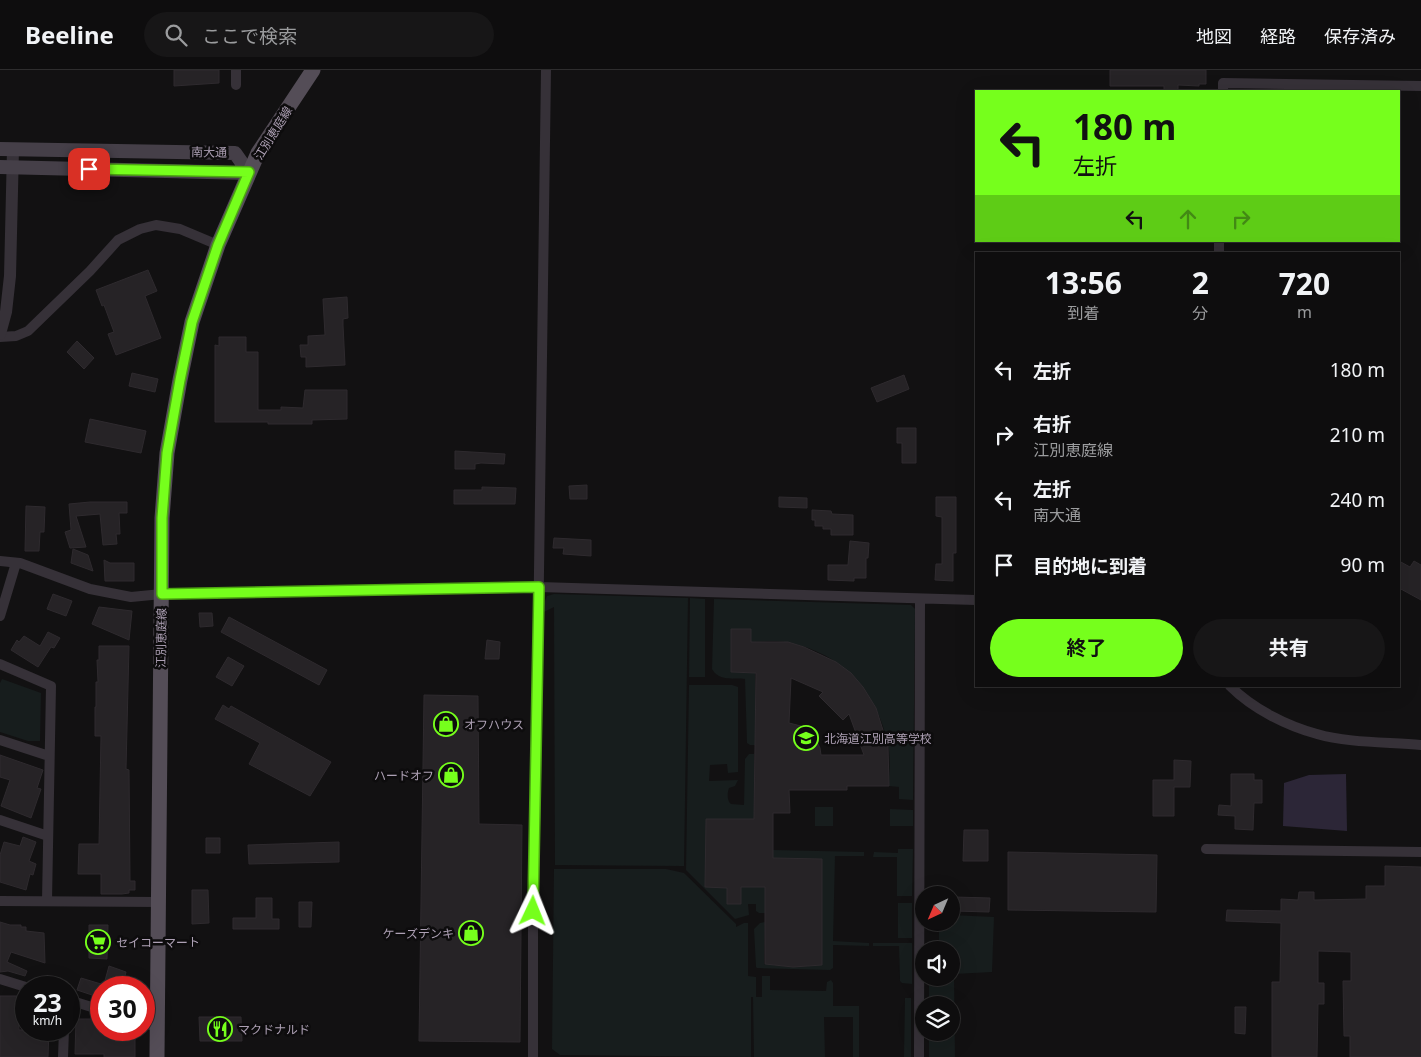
<!DOCTYPE html>
<html lang="ja">
<meta charset="utf-8">
<style>
body{margin:0;font-family:"Noto Sans","Noto Sans JP",sans-serif;background:#171617;color:#f1f3f6;height:100vh;display:flex;flex-direction:column;font-size:19px;white-space:nowrap}
*{box-sizing:border-box;margin:0}
p{font-size:16px;color:#9b9c9e}
.icon{flex:none;width:28px;height:28px;fill:none;stroke:currentColor;stroke-width:2;stroke-linecap:round;stroke-linejoin:round}
.map{position:relative;flex:1;overflow:hidden}
.panel{position:absolute;left:975px;top:182px;width:425px;height:435px;display:flex;flex-direction:column;background:#0e0d0e;border-radius:0px;box-shadow:0 5px 20px #0002,0 0 0 1px #2e2d2e}
.panel>*{flex:none}
.guide{position:absolute;left:975px;top:20px;width:425px;height:152px;border-radius:0px;box-shadow:0 5px 20px #0002,0 0 0 1px #2e2d2e;background:#76ff1c;color:#111;overflow:hidden}
.needle{width:32px;rotate:224deg}
.controls{position:absolute;left:915px;top:816px;display:grid;gap:10px}
.controls a{display:grid;place-items:center;width:45px;height:45px;border-radius:50%;background:#0e0d0e;box-shadow:0 5px 20px #0002,0 0 0 1px #2e2d2e;font-size:25px}
.speed{position:absolute;left:15px;top:906px;display:flex;gap:10px;font-size:25px;font-weight:700;text-align:center}
.speed>*{display:grid;place-content:center;width:65px;height:65px;border-radius:50%;background:#0e0d0e;box-shadow:0 5px 20px #0002,0 0 0 1px #2e2d2e;line-height:1}
.speed small{font-size:12px;font-weight:400}
.speed .limit{border:8px solid #d22;background:#fff;color:#111}
.pin{position:absolute;display:grid;place-items:center;width:42px;height:42px;color:#fff;margin:-21px;border-radius:10px;box-shadow:0 2px 8px #0006}
.me{position:absolute;width:55px;margin:-28px;rotate:2deg;stroke-linejoin:round;filter:drop-shadow(0 0 4px #0008)}
.turn{display:flex;align-items:center;gap:18px;height:105px;padding:0 15px;font-size:22px}
.turn .icon{width:65px;height:65px;stroke-width:2.5}
.turn b{display:block;font-size:35px;line-height:42px}
.lanes{display:flex;align-items:center;height:48px;padding:0 15px;background:#0003;justify-content:center;gap:25px;direction:ltr}
.lanes .off{opacity:.35}
.eta{display:flex;justify-content:space-evenly;align-items:center;height:85px;text-align:center}
.eta b{font-size:30px;font-weight:700;line-height:35px}
.action{display:flex;gap:10px;margin-top:auto;padding:10px 15px}
.action a{flex:1;height:58px;border-radius:30px;background:#76ff1c;color:#111;font-size:20px;font-weight:700;line-height:58px;text-align:center}
.action a+a{background:#171617;color:#f1f3f6}
ul{padding:0;list-style:none}
li{display:flex;align-items:center;gap:15px;height:65px;padding:0 15px}
li div{flex:1}
li b{display:block;font-size:19px}
li em{font-style:normal}
header{display:flex;align-items:center;gap:30px;box-sizing:border-box;height:70px;padding:0 25px;background:#0e0d0e;border-bottom:1px solid #2e2d2e}
header strong{font-size:24px}
nav{display:flex;gap:28px;margin-inline-start:auto;font-size:18px}
.search{width:350px;height:45px;background:#171617;display:flex;align-items:center;gap:12px;box-sizing:border-box;padding:0 18px;border-radius:28px;color:#9b9c9e;font-size:19px}
.map>svg:first-child{display:block}
</style>
<header>
<strong>Beeline</strong>
<div class="search"><svg class="icon" aria-label="search" viewBox="0 0 24 24"><circle cx="10" cy="10" r="6"/><path d="M15 15l6 6"/></svg>ここで検索</div>
<nav><a>地図</a><a>経路</a><a>保存済み</a></nav>
</header>
<div class="map">
<svg width="1421" height="987" viewBox="0 0 1421 987">
<rect width="100%" height="100%" fill="#121112"/>
<path fill="#171d1d" d="M554,524L688,528L684,796L555,795L554,537L544,542V533L547,526Z
M690,528L705,529V607H689Z
M714,529L911,535L915,539L913,730L899,729V717L889,716C889,703 891,687 888,674C877,623 843,583 789,573C777,570 763,572 751,572L750,559H731V602L755,603V675H750L747,673L745,609C734,608 718,611 712,599Z
M2,609L41,623L40,671H28L0,662V613Z
M689,615H732L738,617V702L728,703L727,694L710,695L709,711L738,710L735,716L729,718C727,723 727,731 731,734L744,735L745,689L749,684H754V742H756V749H706L705,817H752L765,786V843H759L756,841V834H748L749,845L735,849L686,800Z
M815,737H833V756H815Z
M890,739L913,740V756H890Z
M898,779H913L912,826H897V787H873L874,782L898,783Z
M773,780L864,782V786H835L833,871L869,873V876L833,875V898L830,900L757,898L756,897L754,859L760,853L765,852L764,894L793,897L822,895V789L773,788Z
M554,799H666L684,803L736,854V857L744,853H748V906L756,907V927H762V906H770V920L826,921L827,912L831,910L833,913V936H859V987H853V947H824L825,987H754L753,927H751V987L560,985L552,979Z
M898,833H912V868H898Z
M951,845L994,847L992,902L954,904L955,987H929V963L951,962V935H929V908H951V880H929V871L939,870V853L951,852Z
M873,873H912V914L902,913L900,911L899,876H873Z
M905,928H911V987H904Z"/>
<path fill="#2c2637" d="M1346,704L1347,761L1283,756L1284,713L1309,705Z"/>
<path fill="#262326" stroke="#2e2a2e" fill-rule="evenodd" d="M174,0H219V13L174,16Z
M1110,0H1206V14H1199V16L1178,15V20H1164V16H1110Z
M148,200L157,221L145,226L161,268L116,285L108,264L114,262L104,235L102,236L96,220Z
M347,227L348,248L343,249V255L345,295L306,297V287H301L300,275H308V266L325,265L323,229Z
M219,267H246V282H258V340H281V337L303,338L305,320H347V349L312,350V354H268V352H215V275L219,276Z
M77,271L94,288L84,299L67,282Z
M132,303L158,309L155,322L129,316Z
M904,305L909,319L877,332L871,318Z
M90,349L146,361L141,383L85,372Z
M897,358H916V393H902V373H897Z
M455,381L505,384L504,394L481,393L475,394V399H455Z
M587,415V429H570L569,416Z
M482,417L516,418L515,434H454V420H482Z
M779,427L807,428V438L779,437Z
M936,427H956V483H953V511L935,510L936,494H942V447L936,446Z
M90,432H127V443H119L120,464H116L117,474L103,475L100,444L76,446L86,477L70,478L65,462L71,460L69,434Z
M26,436L45,437L44,462H40L39,481H25Z
M812,440L831,441L832,444L853,445V465H831V459H823V456H815V450H812Z
M554,468L591,470V486L563,484L564,478H553Z
M850,471L869,473L868,488H866V508H854V511L828,510V495H848Z
M73,479L88,485L93,501L71,493Z
M104,490L110,493H134V511H105Z
M1399,491L1410,497L1414,491L1421,495V530L1399,518Z
M53,524L72,531L66,546L47,539Z
M99,537L132,541L129,570L92,554Z
M199,543H212L213,556L200,557Z
M229,547L327,600L319,615L221,562Z
M731,559H751V572H788L804,577L836,592L851,603L863,617L876,638L888,676L889,716H847V720H789L790,743H773V788L822,789V895L793,897L765,894V817H741V834H727V818L705,817L706,749H754L756,603L731,602ZM791,608L823,622L819,626L843,650L849,644L864,685H821L820,678L815,668L809,662L801,656L789,653Z
M48,562L60,568L54,578L51,577L38,597L11,580L17,570L19,572L24,566L40,576Z
M487,570L500,572L499,589H485Z
M99,576H129L126,699L129,700L130,811H135V820H129V823L122,824H101V804H78L79,774H99L101,666H95V637H96V612H98L97,590H99Z
M228,587L244,596L232,616L216,607Z
M424,625L478,626L479,754L522,755L520,972L419,971Z
M223,635L229,639L231,636L331,692L310,726L249,694L260,673L215,649Z
M0,685L43,700L37,718L41,719L31,748L1,736L10,710L0,707Z
M1174,690L1191,691L1190,717H1174V746H1153V710H1174Z
M1231,704H1254V710H1262V733H1254L1253,760L1235,759V746L1218,745L1219,735L1231,736Z
M964,760H988V791H963Z
M23,767L36,772L29,791L36,794L33,805L30,804L26,820L0,812V785L4,772L20,776Z
M206,768H220V783H206Z
M339,772V792L249,794L248,775Z
M1008,782L1157,785L1156,842L1008,840Z
M1385,796L1421,797V987H1350V966H1344L1343,911H1351V882L1318,881V913H1324V934H1318L1317,987H1272V912H1280L1281,853L1226,851L1227,840L1281,841V829L1298,830L1299,822H1314V830L1366,829V816H1385Z
M192,820H208L209,853L192,854Z
M954,827L990,828L989,842L954,841Z
M256,828H272V849H279V859H233V848H256Z
M299,832H312L311,857H299Z
M0,852L10,855H21V857H26V861L44,863L45,893L11,882L7,892L27,901L25,906L8,901L0,902Z
M89,855H108L107,889L89,888Z
M109,896L126,902L122,918H103Z
M81,908L101,914V928L77,920Z
M0,926H20L21,941H18L19,960H49L48,987H0Z
M1235,937H1246L1245,964L1235,963Z
M199,947H241L242,971H200Z
M76,949H98V952L101,951V960H120V967H135V987H104V984H75Z"/>
<g fill="none" stroke-linecap="round" stroke-linejoin="round">
<path stroke="#363138" stroke-width="10" d="M236,15V0
M1223,21V13L1421,16
M1219,184V171
M0,267L16,266L28,261L90,201L118,170L140,159L156,155L180,159L218,175
M0,491L20,493L90,519L131,527L162,524L539,517L976,530
M0,546L16,493
M0,594L51,616L47,831
M1230,616C1253,639 1287,656 1317,664C1347,673 1390,672 1421,675
M0,670L49,686
M0,750L48,766
M1206,779L1421,782
M0,831L158,832
M0,909L29,918
M69,930L101,940
M144,953L157,957
M63,987L64,960
M533,987V841L536,716L546,0
M919,987L920,529"/>
<path stroke="#363138" stroke-width="12" d="M0,264L6,242L10,206L13,79"/>
<path stroke="#453f48" stroke-width="14" d="M0,79L235,83L249,103
M0,97L249,103"/>
<path stroke="#544d57" stroke-width="15" d="M157,987L162,448L167,383L180,310L192,252L218,175L258,83L313,0"/>
</g>
<g fill="none" stroke-linecap="round" stroke-linejoin="round">
<defs>
<path id="route" d="M89,99L249,102L218,175L192,252L180,310L167,383L162,448V524L539,517L533,841"/>
</defs>
<use href="#route" stroke="#4da612" stroke-width="12"/>
<use href="#route" stroke="#76ff1c" stroke-width="9"/>
</g>
<defs>
<symbol id="shop-ring" viewBox="-11 -11 22 22"><circle r="9.5" fill="#0d0c0d" stroke="#76ff1c" stroke-width="1.5"/><path d="M-5-2.5h2.3a2.7 3.5 0 0 1 5.4 0H5L5.5 6h-11ZM-1.5-2.5h3a1.5 2.3 0 0 0-3 0Z" fill="#76ff1c"/></symbol>
<symbol id="school-ring" viewBox="-11 -11 22 22"><circle r="9.5" fill="#0d0c0d" stroke="#76ff1c" stroke-width="1.5"/><path d="M0-5L7-2L0 1L-7-2ZM-4 1L0 2.5L4 1V4Q0 6-4 4Z" fill="#76ff1c"/></symbol>
<symbol id="supermarket-ring" viewBox="-11 -11 22 22"><circle r="9.5" fill="#0d0c0d" stroke="#76ff1c" stroke-width="1.5"/><path d="M-6-5.5h2.5l.6 2H6L4.5 2H-2.5L-4.4-4H-6ZM-1.5 3.2a1.3 1.3 0 1 0 .1 0ZM3 3.2a1.3 1.3 0 1 0 .1 0Z" fill="#76ff1c"/></symbol>
<symbol id="restaurant-ring" viewBox="-11 -11 22 22"><circle r="9.5" fill="#0d0c0d" stroke="#76ff1c" stroke-width="1.5"/><path d="M-5-6h1v4h1v-4h1v4h1v-4h1v5L-1.5 .5V6h-2V.5L-5-1ZM5-6V6H3V1.5H1.5Q1.5-4 5-6Z" fill="#76ff1c"/></symbol>
</defs>
<g fill-rule="evenodd">
<use href="#shop-ring" x="432" y="640" width="28" height="28"/>
<use href="#school-ring" x="792" y="654" width="28" height="28"/>
<use href="#shop-ring" x="437" y="691" width="28" height="28"/>
<use href="#shop-ring" x="457" y="849" width="28" height="28"/>
<use href="#supermarket-ring" x="84" y="858" width="28" height="28"/>
<use href="#restaurant-ring" x="206" y="945" width="28" height="28"/>
</g>
<g text-anchor="middle" dominant-baseline="central" stroke-width="5" stroke-linejoin="round" paint-order="stroke">
<g font-size="12" fill="#ada0b4" stroke="#0d0c0d">
<text transform="translate(273 63) rotate(-58)">江別恵庭線</text>
<text transform="translate(209 82) rotate(1)">南大通</text>
<text transform="translate(161 568) rotate(-89)">江別恵庭線</text>
</g>
<g font-size="12" fill="#ada0b4" stroke="#0d0c0d" text-anchor="start">
<text x="464" y="654">オフハウス</text>
<text x="824" y="668">北海道江別高等学校</text>
<text x="434" y="705" text-anchor="end">ハードオフ</text>
<text x="454" y="863" text-anchor="end">ケーズデンキ</text>
<text x="116" y="872">セイコーマート</text>
<text x="238" y="959">マクドナルド</text>
</g>
</g>
</svg>
<div class="controls">
<a><svg class="needle" viewBox="-14 -14 28 28"><path d="M0-13l5 13h-10z" fill="#e53935"/><path d="M0 13l5-13h-10z" fill="#9b9c9e"/></svg></a>
<a><svg class="icon" aria-label="sound" viewBox="0 0 24 24"><path d="M4 9h4l5-4v14l-5-4H4zM17 9q2 3 0 6"/></svg></a>
<a><svg class="icon" aria-label="layers" viewBox="0 0 24 24"><path d="M12 4l9 5-9 5-9-5zM3 14l9 5 9-5"/></svg></a>
</div>
<div class="speed"><div>23<small>km/h</small></div><div class="limit">30</div></div>
<div class="pin" style="left:89px;top:99px;background:#d93025"><svg class="icon" aria-label="arrive" viewBox="0 0 24 24"><path d="M6 21V4h12l-3 4 3 4H6"/></svg></div>
<svg class="me" style="left:533px;top:841px" viewBox="-20 -20 40 40"><path d="M0-17L14 15 0 8-14 15z" fill="#76ff1c" stroke="#fff" stroke-width="4"/></svg>
<div class="guide">
<div class="turn"><svg class="icon" aria-label="left" viewBox="0 0 24 24"><path d="M17 20v-9H6M10 6l-5 5 5 5"/></svg><div><b>180 m</b>左折</div></div>
<div class="lanes"><svg class="icon" aria-label="left" viewBox="0 0 24 24"><path d="M17 20v-9H6M10 6l-5 5 5 5"/></svg><svg class="icon off" aria-label="ahead" viewBox="0 0 24 24"><path d="M12 20V5M6 11l6-6 6 6"/></svg><svg class="icon off" aria-label="right" viewBox="0 0 24 24"><path d="M7 20v-9h11M14 6l5 5-5 5"/></svg></div>
</div>
<section class="panel">
<div class="eta">
<div><b>13:56</b><p>到着</p></div>
<div><b>2</b><p>分</p></div>
<div><b>720</b><p>m</p></div>
</div>
<ul>
<li><svg class="icon" aria-label="left" viewBox="0 0 24 24"><path d="M17 20v-9H6M10 6l-5 5 5 5"/></svg><div><b>左折</b></div><em>180 m</em></li>
<li><svg class="icon" aria-label="right" viewBox="0 0 24 24"><path d="M7 20v-9h11M14 6l5 5-5 5"/></svg><div><b>右折</b><p>江別恵庭線</p></div><em>210 m</em></li>
<li><svg class="icon" aria-label="left" viewBox="0 0 24 24"><path d="M17 20v-9H6M10 6l-5 5 5 5"/></svg><div><b>左折</b><p>南大通</p></div><em>240 m</em></li>
<li><svg class="icon" aria-label="arrive" viewBox="0 0 24 24"><path d="M6 21V4h12l-3 4 3 4H6"/></svg><div><b>目的地に到着</b></div><em>90 m</em></li>
</ul>
<div class="action"><a>終了</a><a>共有</a></div>
</section>
</div>
